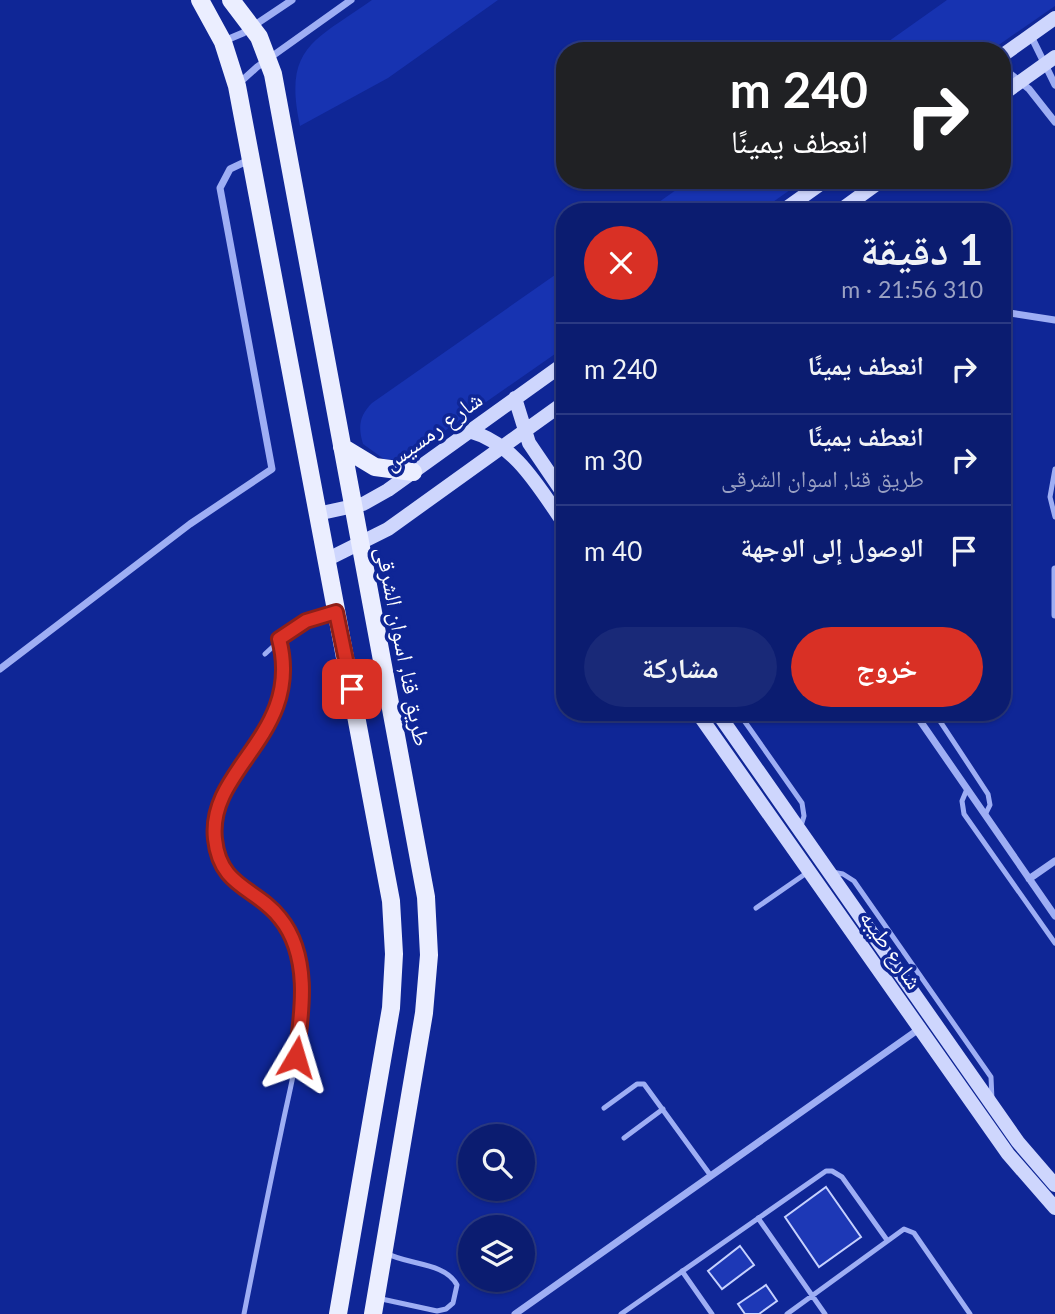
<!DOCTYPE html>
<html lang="ar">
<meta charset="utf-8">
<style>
body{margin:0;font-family:Lato,"Noto Naskh Arabic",sans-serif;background:#192978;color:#f1f3f6;direction:rtl;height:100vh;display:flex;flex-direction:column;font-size:26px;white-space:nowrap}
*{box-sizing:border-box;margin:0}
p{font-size:23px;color:#9aa1c3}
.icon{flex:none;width:38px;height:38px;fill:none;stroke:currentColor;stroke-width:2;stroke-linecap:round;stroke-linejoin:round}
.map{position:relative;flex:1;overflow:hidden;direction:ltr}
.side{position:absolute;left:556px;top:203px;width:455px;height:518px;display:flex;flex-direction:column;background:#0b1c70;border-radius:28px;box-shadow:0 2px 5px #0004,0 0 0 2px #2b3a83;direction:rtl}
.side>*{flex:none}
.top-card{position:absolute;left:556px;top:42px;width:455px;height:147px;border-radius:28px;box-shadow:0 2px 5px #0004,0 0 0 2px #2b3a83;direction:rtl;background:#202124;color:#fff;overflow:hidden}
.fabs{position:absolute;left:458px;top:1124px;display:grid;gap:14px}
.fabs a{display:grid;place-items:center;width:77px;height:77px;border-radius:50%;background:#0b1c70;box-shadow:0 2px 5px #0004,0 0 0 2px #2b3a83;font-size:35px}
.pin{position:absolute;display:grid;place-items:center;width:60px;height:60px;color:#fff;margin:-30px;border-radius:14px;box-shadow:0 4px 10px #0006}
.me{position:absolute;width:77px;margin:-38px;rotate:7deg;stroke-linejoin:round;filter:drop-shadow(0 0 5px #0008)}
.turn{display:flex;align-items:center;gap:24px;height:147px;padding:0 28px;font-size:32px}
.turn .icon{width:91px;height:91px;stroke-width:2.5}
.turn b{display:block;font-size:49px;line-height:60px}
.round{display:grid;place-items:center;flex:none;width:74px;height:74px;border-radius:37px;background:#192978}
.summary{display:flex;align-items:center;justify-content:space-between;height:119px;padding:0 28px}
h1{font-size:42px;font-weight:700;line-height:52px}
.primary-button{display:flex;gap:14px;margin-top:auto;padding:14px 28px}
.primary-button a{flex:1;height:80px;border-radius:42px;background:#d93025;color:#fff;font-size:28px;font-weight:700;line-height:80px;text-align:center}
.primary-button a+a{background:#192978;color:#f1f3f6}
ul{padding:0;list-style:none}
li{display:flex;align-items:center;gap:21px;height:91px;padding:0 28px;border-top:2px solid #2b3a83}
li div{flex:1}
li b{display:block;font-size:26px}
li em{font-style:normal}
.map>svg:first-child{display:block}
</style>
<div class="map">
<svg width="1055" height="1314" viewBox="0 0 1055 1314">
<rect width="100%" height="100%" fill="#0f2696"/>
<path fill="#1733b1" d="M372,0H498L388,78L300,126C283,47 314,41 372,0Z
M947,0H1055V6L990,51H875Z
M690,180H804L759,212H645Z
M565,268V347L403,460L384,459L363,444C358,427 359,416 372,403Z"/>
<path fill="#1d38b6" stroke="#c6d1fe" stroke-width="2" d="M826,1187L861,1237L819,1267L785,1217Z
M740,1246L754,1265L722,1289L708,1271Z
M766,1285L777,1301L759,1314H745L738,1304Z"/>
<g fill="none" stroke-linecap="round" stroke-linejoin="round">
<path stroke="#9eaef4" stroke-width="5" d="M1055,469L1050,497L1055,517
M265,654L292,629L333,613
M738,712L802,803L804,816L801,826
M934,712L988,794L990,805L985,815
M967,789L962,801L964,814L1055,943
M832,872L843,874L854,881L991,1077L992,1100
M756,908L808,872
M604,1108L637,1084H644L711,1176
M624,1138L663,1109
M758,1218L825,1314
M682,1271L712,1314
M377,1298L437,1311L446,1309L453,1303L457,1285C445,1262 407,1265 386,1253
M244,1314C256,1253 268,1193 281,1132C292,1076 313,1011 297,954C294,941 288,927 279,916C251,883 212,888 215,827C215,809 225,794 234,779C264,731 295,698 279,639
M621,1314L826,1171H832L842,1177L887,1240
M787,1314L904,1229L914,1233L970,1314"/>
<path stroke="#9eaef4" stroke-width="7" d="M1031,36L1055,85
M224,41L243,33L292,0
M1003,68L1029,89L1055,122
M237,85L257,67L351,0
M1003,312L1055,320
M1055,569V615
M0,669L190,524L272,469L220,188L230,169L249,160
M914,712L1055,916
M1029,879L1055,861
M515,1314L919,1029"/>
<path stroke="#ced6fd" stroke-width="14" d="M1003,55L1055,18
M1003,94L1055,57
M781,212L826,180
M838,212L882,180
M515,398L529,443L565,496
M469,431C516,444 539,488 565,525
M317,514L363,504L388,490L565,363
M326,560L388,529L565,402
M697,712L1008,1154L1055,1208
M717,712L1018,1142L1055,1185"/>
<path stroke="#ebeeff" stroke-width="18" d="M200,0L223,42L237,86L391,901L394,954L391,1008L338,1314
M231,0L259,37L273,74L426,897L429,955L424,1013L373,1314
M342,447L375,467L413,472"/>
</g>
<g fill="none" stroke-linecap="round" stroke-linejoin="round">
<defs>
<path id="route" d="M296,1057C302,1013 311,956 280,918C256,887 220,888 215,839C207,768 304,734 279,639L306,621L336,612L352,689"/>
</defs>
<use href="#route" stroke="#8d1f18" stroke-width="18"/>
<use href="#route" stroke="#d93025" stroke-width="12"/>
</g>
<g text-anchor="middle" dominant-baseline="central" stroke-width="7" stroke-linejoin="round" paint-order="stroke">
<g font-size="23" fill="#fff" stroke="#0f2696">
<text transform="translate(432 430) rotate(-36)">شارع رمسيس</text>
<text transform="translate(404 646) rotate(79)">طريق قنا, اسوان الشرقى</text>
<text transform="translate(892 949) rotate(55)">شارع طيبه</text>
</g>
</g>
</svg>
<div class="fabs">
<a><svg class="icon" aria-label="search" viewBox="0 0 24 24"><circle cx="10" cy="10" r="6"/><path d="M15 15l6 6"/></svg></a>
<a><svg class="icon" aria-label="layers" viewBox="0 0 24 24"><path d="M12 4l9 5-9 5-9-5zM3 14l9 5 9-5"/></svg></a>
</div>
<div class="pin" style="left:352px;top:689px;background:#d93025"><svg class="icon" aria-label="arrive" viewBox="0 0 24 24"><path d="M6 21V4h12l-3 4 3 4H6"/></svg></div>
<svg class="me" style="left:296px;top:1057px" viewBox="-20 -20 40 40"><path d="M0-17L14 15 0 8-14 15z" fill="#d93025" stroke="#fff" stroke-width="4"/></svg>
<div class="top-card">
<div class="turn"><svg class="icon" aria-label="right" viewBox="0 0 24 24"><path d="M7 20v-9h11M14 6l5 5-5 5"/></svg><div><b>240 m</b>انعطف يمينًا</div></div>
</div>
<section class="side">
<div class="summary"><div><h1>1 دقيقة</h1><p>310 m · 21:56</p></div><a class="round" style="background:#d93025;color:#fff"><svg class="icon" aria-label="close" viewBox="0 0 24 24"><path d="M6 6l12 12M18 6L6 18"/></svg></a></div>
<ul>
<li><svg class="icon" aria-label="right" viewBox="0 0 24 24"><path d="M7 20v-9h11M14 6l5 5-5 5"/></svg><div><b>انعطف يمينًا</b></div><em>240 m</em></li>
<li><svg class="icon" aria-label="right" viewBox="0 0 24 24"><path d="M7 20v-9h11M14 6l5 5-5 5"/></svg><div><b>انعطف يمينًا</b><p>طريق قنا, اسوان الشرقى</p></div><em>30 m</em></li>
<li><svg class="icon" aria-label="arrive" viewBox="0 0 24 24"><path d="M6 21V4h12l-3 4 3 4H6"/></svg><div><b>الوصول إلى الوجهة</b></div><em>40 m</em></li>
</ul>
<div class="primary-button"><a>خروج</a><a>مشاركة</a></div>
</section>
</div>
